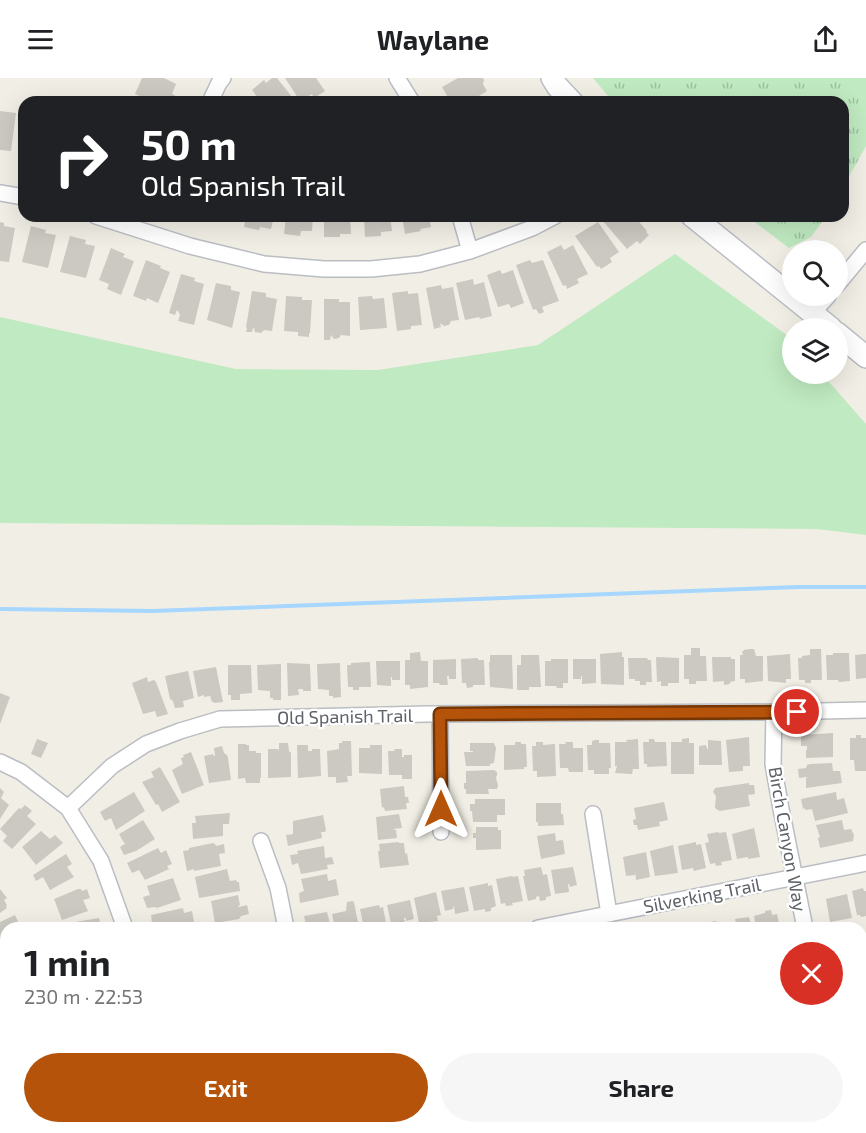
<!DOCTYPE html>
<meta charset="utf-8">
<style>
body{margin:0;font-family:"Exo 2",sans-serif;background:#f6f6f6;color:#202124;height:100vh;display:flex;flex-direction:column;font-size:22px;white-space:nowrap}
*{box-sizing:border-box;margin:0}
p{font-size:20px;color:#757577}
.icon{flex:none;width:33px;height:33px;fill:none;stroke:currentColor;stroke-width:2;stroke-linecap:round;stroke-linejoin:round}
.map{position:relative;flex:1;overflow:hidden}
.panel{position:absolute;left:0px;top:844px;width:867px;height:212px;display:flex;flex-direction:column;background:#fff;border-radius:18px 18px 0 0;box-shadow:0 6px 24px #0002}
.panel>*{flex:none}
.guide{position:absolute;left:18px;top:18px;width:831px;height:126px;border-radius:18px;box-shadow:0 6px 24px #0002;background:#202124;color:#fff;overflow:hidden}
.controls{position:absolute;left:782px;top:162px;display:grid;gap:12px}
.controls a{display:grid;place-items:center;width:66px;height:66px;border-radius:50%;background:#fff;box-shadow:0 6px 24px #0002;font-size:30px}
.pin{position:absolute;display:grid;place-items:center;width:51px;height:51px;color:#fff;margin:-26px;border:3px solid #fff;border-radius:50%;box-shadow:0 2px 6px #0007}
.me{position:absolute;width:66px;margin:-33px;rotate:0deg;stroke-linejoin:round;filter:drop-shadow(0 0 4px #0008)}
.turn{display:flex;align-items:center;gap:21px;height:126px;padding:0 24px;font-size:27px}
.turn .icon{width:78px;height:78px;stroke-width:2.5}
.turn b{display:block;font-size:42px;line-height:51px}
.round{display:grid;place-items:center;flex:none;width:63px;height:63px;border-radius:32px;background:#f6f6f6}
.headline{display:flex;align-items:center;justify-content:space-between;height:102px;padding:0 24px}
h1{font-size:36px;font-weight:700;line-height:45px}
.button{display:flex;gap:12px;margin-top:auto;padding:12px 24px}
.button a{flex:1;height:69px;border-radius:36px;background:#b45309;color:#fff;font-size:24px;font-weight:700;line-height:69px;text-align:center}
.button a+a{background:#f6f6f6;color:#202124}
header{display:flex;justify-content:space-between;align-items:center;height:78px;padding:0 24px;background:#fff;font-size:27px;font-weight:700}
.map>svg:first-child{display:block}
</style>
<header><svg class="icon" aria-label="menu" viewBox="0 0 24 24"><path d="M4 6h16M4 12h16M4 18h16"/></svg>Waylane<svg class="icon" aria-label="share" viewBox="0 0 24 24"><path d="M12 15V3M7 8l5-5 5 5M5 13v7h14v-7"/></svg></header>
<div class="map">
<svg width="866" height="1055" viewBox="0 0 866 1055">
<defs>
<pattern id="park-tufts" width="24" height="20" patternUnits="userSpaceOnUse" patternTransform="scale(1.5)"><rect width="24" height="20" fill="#c0eac1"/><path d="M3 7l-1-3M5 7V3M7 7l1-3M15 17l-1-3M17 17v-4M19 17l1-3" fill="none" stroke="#9fc1a1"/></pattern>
</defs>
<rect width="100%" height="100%" fill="#f1efe5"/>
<path fill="#c0eac1" d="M675,176L791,260L792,296H822L866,346V457L817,451L0,445V239L236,291L378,292L538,267Z"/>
<path fill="url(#park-tufts)" d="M593,0H866V68L843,109V24H613Z
M747,138H826L811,159L789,170Z"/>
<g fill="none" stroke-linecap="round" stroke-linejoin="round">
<path stroke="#a7d6ff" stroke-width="4" d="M0,531L152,533L799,509H866"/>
</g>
<path fill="#ccc8c2" d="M142,0H164L176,6L172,16L175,17L172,24H153L135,16Z
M272,0H277L296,24H261L252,12L264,2L266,5Z
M285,0H316L325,13L314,20L312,16L300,23Z
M458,0H483L484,2L483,6L487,13L469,24H455L453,21L450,23L442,9Z
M0,33L16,35L11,73L0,72Z
M246,138H274L271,151L260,149L259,152L244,149Z
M286,138H313L312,153H301L300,158L284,156Z
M324,138H350L351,156H340V159H324Z
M364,138H390L392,153L381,154V158L365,159Z
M402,138H429L431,149L420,151L421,153L405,156Z
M606,138H634L647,153L646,154L649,157L640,166L637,163L627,171L602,142Z
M0,144L4,145V148L15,150L9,184L0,183Z
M598,144L619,174L610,180L612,184L601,191L599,188L597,189L575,158Z
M31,148L46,152L45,155L56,157L48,190L22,184Z
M70,158L86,162L85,166L95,168L86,200L60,194Z
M561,167L564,172L573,167L588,196L577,201L579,205L567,211L566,207L563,208L547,174Z
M111,170L125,176L123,179L134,183L121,217L107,211L109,206L99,202Z
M146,182L161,188L160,190L170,194L158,225L147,220L146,223L133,218Z
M530,182L532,185L543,182L559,223L542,229L544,234L539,236L536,231L533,232L516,187Z
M500,192L502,196L513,192L524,225L511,230L509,226L498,229L487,197Z
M181,196L195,200L194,203L204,206L194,247L178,243L180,237L178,233L177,232L175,237L169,235Z
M473,201L474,207L484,204L492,238L480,241L479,239L465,242L456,205Z
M216,205L231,208V212L240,214L232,250L207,242Z
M441,207L442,211L453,209L459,242L451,243L449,247L444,248L440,245L441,249L434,251L426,210Z
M252,213L266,215V219L277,221L272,253L264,252L261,255L255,254L254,250H253L252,254H246L247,250L246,249Z
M408,213V216L418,215L422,247L411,248V251L397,253L392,215Z
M286,218L302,219V222H312L310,255H309V259L298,258V254L284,253Z
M372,218L373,221L384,220L387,250L360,252L358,219Z
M324,221H339V224H350V258L341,257L339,260L334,261L331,257L330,262H324Z
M691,570H700V578H706L707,603H696V606H689V601H684V577H691Z
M750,571H754L756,578H763V603L745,605V601H740V577H743L742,574L744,572Z
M810,571H821L822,602H811V605H805V602H799L798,580H802V578L810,577Z
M420,574L421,583H428V609L410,611V607H405V582H410V575Z
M622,574V579H624V607L601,606L600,576Z
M833,575H849L850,603L839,604L838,602H827L826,577H833Z
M790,576L791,601H786V605L768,603L767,578Z
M866,576V600L856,601L855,577Z
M490,577H512L513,611L490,609L489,584H490Z
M521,577H539L541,609H529V612H517V587H521Z
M656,579L679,580V605H668V608H661V603L657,604Z
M712,579H731V581H735V603L730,604V606L724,607V603L713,604Z
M478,580V582H484L485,607H473V609L467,610L466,605H462L461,581Z
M628,580H647L648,582H651L652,604H646V607H640V603H635V601H629Z
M456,581V601H449V598H447L448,607H440L439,605H433V582Z
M551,581H568V605H563V610H557L556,608H545V583H551Z
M573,581H596V605L582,606V598H581V601H573Z
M376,583H400V602H392V599H391V608L377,607Z
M370,584L371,609H359V612H353V609H348L347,587H351V585Z
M287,585L310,586L311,613H303V611H298L299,617L288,618Z
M340,585L341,619L333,620V618H329V612L318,611L317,586Z
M281,586V622H273V620H270V613L258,612L257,587Z
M228,587H251L252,615L240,616V622H231V617H228Z
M216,589L223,624L214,625V624H212L210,618L204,619V617L198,619L193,593Z
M188,593L194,620L183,623L184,629L175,630L173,623L170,621L165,598Z
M147,599L148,604L154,602L156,604L168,636L157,639L155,633L143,636L132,605Z
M0,615L10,619L0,646Z
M833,655V679L806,680V672H807V668H801V657Z
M856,657H861V660H866V693H855L854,682H850V660H856Z
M749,659L750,688H743V693L729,694L726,662Z
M689,660V665H694V696H671V664H682V661Z
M37,661L48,665L41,680L31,676Z
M638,661L639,691H633L632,696H630L615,695L617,688H615V664H627L626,662Z
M649,661H654L655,664H666L667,688L647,689V686H644L643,664H649Z
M595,662H599V665H610L611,690H609V696H594V692H588L587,667H592V663Z
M708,662L721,663L722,687H699V668L706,667L707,671H708Z
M342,663H351L352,698H347L348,704L336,705V699H328L327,673L339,671V665H342Z
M515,664H521V666H526L527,689H524V691L504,692V667H515Z
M536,664H543V667L555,666L556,698L537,699V693H533L532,668H536Z
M565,664H573V670H583V694H569L568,690H560L559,666H566Z
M279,665H288L289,673L291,675V699L268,700V671H278L279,673Z
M470,665H494L496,670L494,685L490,686V688H466L464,674H473V673H470Z
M238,666H246V667H249V673H256V675H261V700H260V705H246L245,700L238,701Z
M297,667H308V673H312V671H320L321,698L298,700Z
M370,667H382V696L359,695V670H370Z
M222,668L224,675L227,677L228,680L231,702L209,705L204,678L213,676L214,678H215L214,670Z
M394,671H402V679H404V677H412V701H402V697H389L388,673H395Z
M191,674L204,707L182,716L172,692L183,686L181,680L184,679L183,677Z
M832,685L833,693H840L842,705L806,710V701L807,699L799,700L798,691L806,690L807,687L810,686Z
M160,689L180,724L162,734L158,726L156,727L142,704L154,699L151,694Z
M494,692L497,694V697L496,700L498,707L497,711H488L489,716H466V711H464V705H466V693Z
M749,705V707H754L755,716L748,717L750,728L720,733L716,731L715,729L716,718L713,714L715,710Z
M404,708L405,719H408L409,725H406L407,731L385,733L384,729L382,730L380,711Z
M0,710L4,714L1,720L9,727L0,741Z
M134,714L145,733L116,752L111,740L105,743L100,734Z
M836,714L837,722L844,720L848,735L815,743L812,731L805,732V730L803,731L801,721Z
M475,721H505V737H497V744H473L472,733H470V726H475Z
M664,724L668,742L659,744L660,748L638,752L637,747H634L633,742L636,741L634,730Z
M536,725H561V736H563L564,747L538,748V744H536Z
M25,727L32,733L27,738L36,746L12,771L3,763L7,758L0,751L18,731L19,730L21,731Z
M230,735L229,746H223V758L193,761L192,745H196L195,738Z
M399,736L402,750L393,751L396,752L397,760L378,762L376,739Z
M323,737L326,752L325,754H321L322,760L288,768L286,757L293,756V743Z
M143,742L155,761L136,773L124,777L120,769L126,765H124L119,756Z
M842,742L844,752L851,751L854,757L853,763L820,770L818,760L820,759L816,747Z
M476,749H498V752H501V771L476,772V760H473V755H476Z
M754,750L760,779L748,781V779L737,781L732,756Z
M41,753L50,761L55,757L63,765L36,787L22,769Z
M718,754L719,755L726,754L732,782L721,784L722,787L716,788L715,785L710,786L705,765L709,764L707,756Z
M555,755L556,763L563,762L565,776L541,781L537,758Z
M399,764V765H404L405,776L407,775L409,787L380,790L378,773H380L379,766Z
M696,764V767L701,766L706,790L694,793L693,790L682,792L678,768Z
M213,765L215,766L216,768L224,766L225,775L219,776L221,788L194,793V791L187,793L183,773L189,772V770Z
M673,767L678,795L655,798L650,773Z
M324,768L325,780L332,779L334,786L327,787L328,791L301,796L298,785L292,787L290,777L298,776L297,773Z
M158,770L161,775L166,772L172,786L167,788L169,791L145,802L139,792L132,795L127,785Z
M646,774L650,799L636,802L635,793V797L626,798L623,779Z
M66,776L72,786L67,789L74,799L50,812L43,799L36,803L33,797Z
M541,789L543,797L547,796L551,818L546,819V822L540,823L539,818L536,819V821L528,823L523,798H525L524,792Z
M573,789L577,807L570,809L569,806H568L569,814L555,816L551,792Z
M227,791L230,803L236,802L237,804H239L240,813L199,820L195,799Z
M327,796L328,803L336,801L339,817L300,825L299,815L304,813L301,801Z
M512,798L513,799L518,798L523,823L512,825L513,827L506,828L505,825L501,826L496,801Z
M173,800L181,822L157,830L155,829L147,830L143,819L150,817L147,808Z
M488,805V808L492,807L496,828L491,830V833L485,834V831L474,833L469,809Z
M464,809L469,833L455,836L454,827L453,831L445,833L441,813Z
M863,810L864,813H866V838L861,839L860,837H857L852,813Z
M0,811L7,820L4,822L7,827L6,828L7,830L0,835Z
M78,811H81L82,813L87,811L90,820L83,822L88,833L62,842L54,821Z
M436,814L441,837L437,838L438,843L419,845L414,820Z
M847,816L852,840L830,844L826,821Z
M238,817L240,827L238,828L239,829L247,827L249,836L241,838L239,841L215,845L211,823Z
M410,822L414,841L406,843V840H404L406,849L392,850L387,827Z
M352,823L354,824L359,850H335L332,836L346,833L347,824Z
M379,827L380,830L383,829L387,850H364L360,831Z
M183,830L184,835L192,833L195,850H161L160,846L154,847L152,845L151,837Z
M771,832L772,837L777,836L780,850H756L754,838L765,835V833Z
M327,834L331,850H307L304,838Z
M15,837L21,850H6V867L0,870V844Z
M749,839L752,850H737L735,841Z
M99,840L101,848L100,849V850H65L64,846Z
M716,843V846L722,844L723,850H695V849L710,847V844Z
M254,844L262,848L263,850H237L236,848Z
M861,876L863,881L866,880V908L861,909Z
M0,974H6V1014H0Z
M866,1029V1055H847L846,1050H861V1030Z
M281,1050H304L305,1055H276L275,1051Z
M309,1050H340L341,1055H310Z
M347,1050H374L375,1055H348Z
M379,1050H408L409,1055H380Z"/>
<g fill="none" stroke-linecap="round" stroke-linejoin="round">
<defs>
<path id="minor" d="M397,0L412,24
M210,24L219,5L223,0
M0,115L24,119
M96,138L190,168L264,186L324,191H371L420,186L470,173L532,150L555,138
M460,138L470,173
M837,207L866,172
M812,235L828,218
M774,634L773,686L781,731L805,850
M440,636L441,754
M0,684L21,694L68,730L101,783L125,850
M68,730L112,688L146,666L180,653L220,641L427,636L774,634L866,632
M593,736L609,836
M261,763L278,810L286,850
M538,850L866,785
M861,950L866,948
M0,954L6,953
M726,1050L729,1055
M571,1055L596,1050"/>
<path id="secondary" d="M552,0L557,8L572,24
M692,138L831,250
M837,255L866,279"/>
</defs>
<use href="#minor" stroke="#babdc2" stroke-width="18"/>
<use href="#secondary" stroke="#bbbec4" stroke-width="24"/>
<use href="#minor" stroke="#fff" stroke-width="15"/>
<use href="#secondary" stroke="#fff" stroke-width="21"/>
</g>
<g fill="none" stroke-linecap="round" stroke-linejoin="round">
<defs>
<path id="route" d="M441,731L440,636L797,634"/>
</defs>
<use href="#route" stroke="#753606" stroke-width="15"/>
<use href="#route" stroke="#b45309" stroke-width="10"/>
</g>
<g text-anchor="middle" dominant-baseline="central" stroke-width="4.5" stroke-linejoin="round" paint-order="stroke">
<g font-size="18" fill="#5d6167" stroke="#fff">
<text transform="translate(345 638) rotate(-1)">Old Spanish Trail</text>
<text transform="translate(788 761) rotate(80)">Birch Canyon Way</text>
<text transform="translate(702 817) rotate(-11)">Silverking Trail</text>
</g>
</g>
</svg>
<div class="controls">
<a><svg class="icon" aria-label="search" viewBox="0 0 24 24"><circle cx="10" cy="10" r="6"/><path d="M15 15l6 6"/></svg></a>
<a><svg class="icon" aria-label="layers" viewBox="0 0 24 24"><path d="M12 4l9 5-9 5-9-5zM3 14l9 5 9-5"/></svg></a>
</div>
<div class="pin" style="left:797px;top:634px;background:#d93025"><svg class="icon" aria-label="arrive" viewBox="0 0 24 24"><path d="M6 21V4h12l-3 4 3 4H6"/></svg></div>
<svg class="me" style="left:441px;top:731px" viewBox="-20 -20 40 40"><path d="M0-17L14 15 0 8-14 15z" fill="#b45309" stroke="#fff" stroke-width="4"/></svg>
<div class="guide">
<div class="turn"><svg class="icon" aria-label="right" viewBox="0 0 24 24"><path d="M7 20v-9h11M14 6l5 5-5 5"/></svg><div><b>50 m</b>Old Spanish Trail</div></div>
</div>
<section class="panel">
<div class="headline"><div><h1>1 min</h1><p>230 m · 22:53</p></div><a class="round" style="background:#d93025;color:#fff"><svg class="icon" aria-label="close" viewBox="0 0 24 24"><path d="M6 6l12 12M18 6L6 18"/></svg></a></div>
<div class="button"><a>Exit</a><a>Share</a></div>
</section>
</div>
